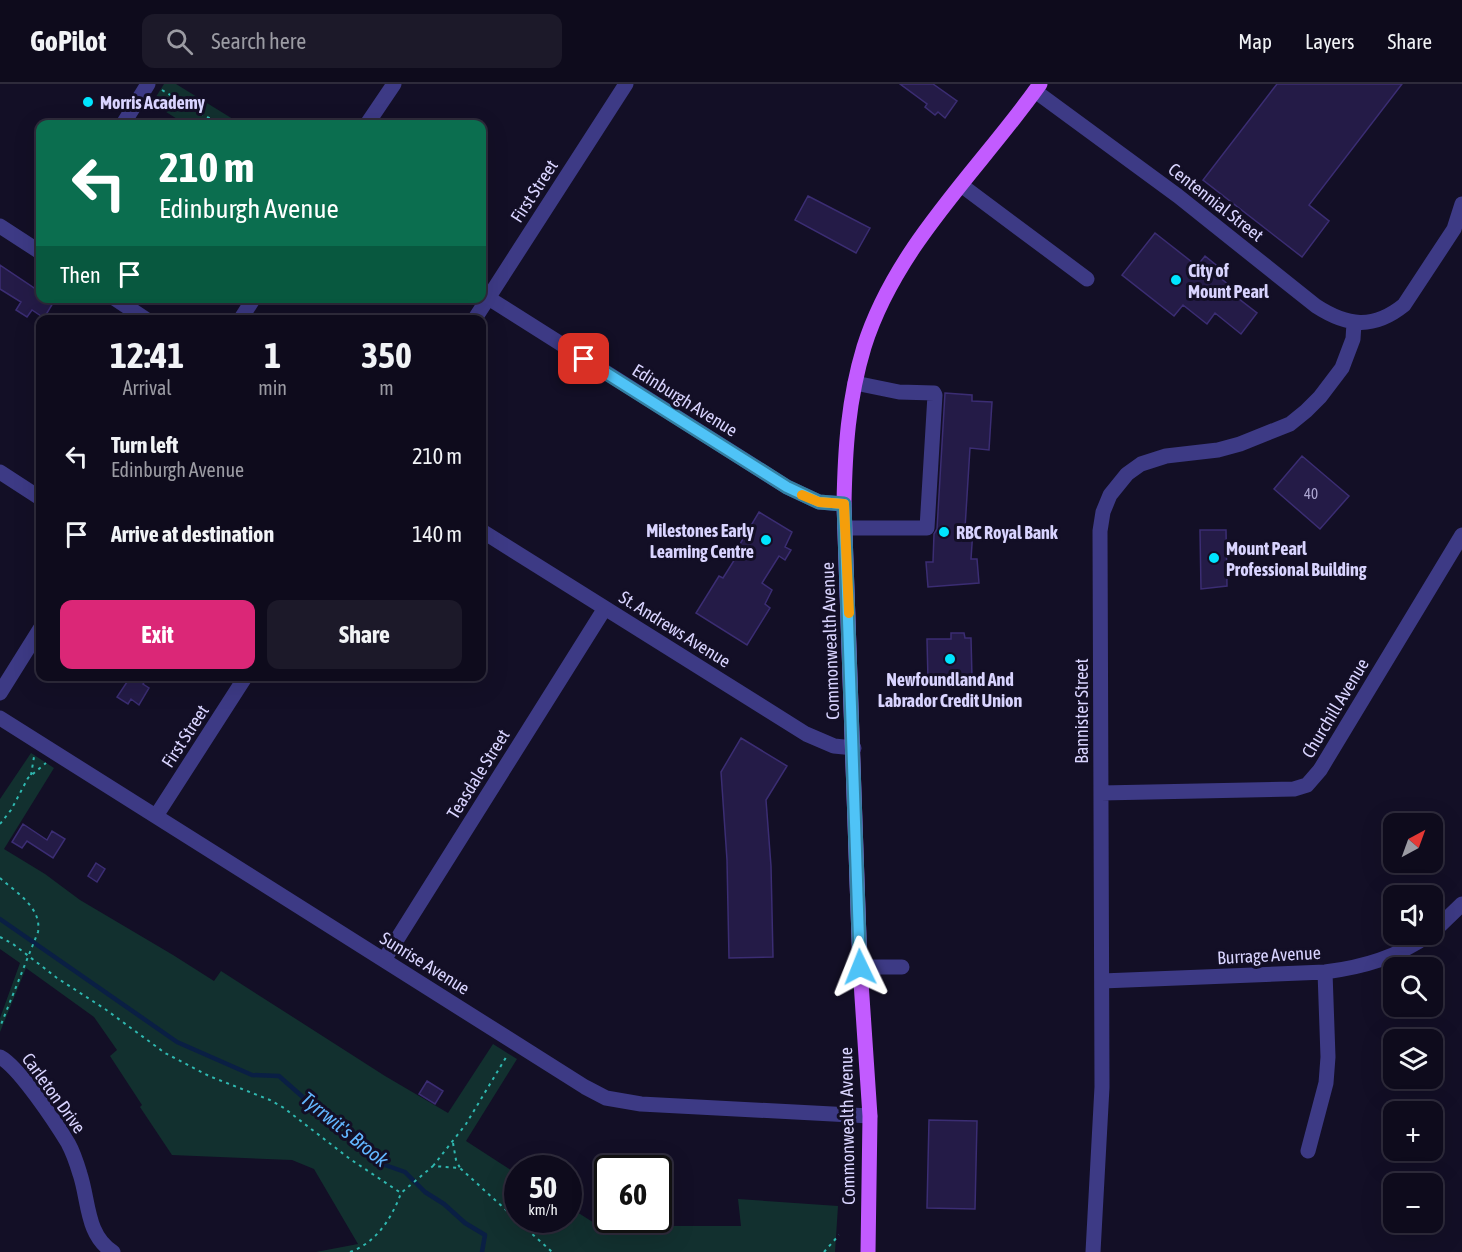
<!DOCTYPE html>
<meta charset="utf-8">
<style>
body{margin:0;font-family:"Asap Condensed",sans-serif;background:#1c1929;color:#f1f3f6;height:100vh;display:flex;flex-direction:column;font-size:22px;white-space:nowrap}
*{box-sizing:border-box;margin:0}
p{font-size:20px;color:#9b9ba3}
.icon{flex:none;width:33px;height:33px;fill:none;stroke:currentColor;stroke-width:2;stroke-linecap:round;stroke-linejoin:round}
.map{position:relative;flex:1;overflow:hidden}
.panel{position:absolute;left:36px;top:231px;width:450px;height:366px;display:flex;flex-direction:column;background:#0e0b1c;border-radius:12px;box-shadow:0 6px 24px #0002,0 0 0 2px #2e2b3b}
.panel>*{flex:none}
.guide{position:absolute;left:36px;top:36px;width:450px;height:183px;border-radius:12px;box-shadow:0 6px 24px #0002,0 0 0 2px #2e2b3b;background:#0b6e4f;color:#fff;overflow:hidden}
.needle{width:39px;rotate:41deg}
.buttons{position:absolute;left:1383px;top:729px;display:grid;gap:12px}
.buttons a{display:grid;place-items:center;width:60px;height:60px;border-radius:12px;background:#0e0b1c;box-shadow:0 6px 24px #0002,0 0 0 2px #2e2b3b;font-size:30px}
.speed{position:absolute;left:504px;top:1071px;display:flex;gap:12px;font-size:30px;font-weight:700;text-align:center}
.speed>*{display:grid;place-content:center;width:78px;height:78px;border-radius:50%;background:#0e0b1c;box-shadow:0 6px 24px #0002,0 0 0 2px #2e2b3b;line-height:1}
.speed small{font-size:15px;font-weight:400}
.speed .limit{border:3px solid #111;border-radius:9px;background:#fff;color:#111}
.pin{position:absolute;display:grid;place-items:center;width:51px;height:51px;color:#fff;margin:-26px;border-radius:12px;box-shadow:0 3px 9px #0006}
.me{position:absolute;width:66px;margin:-33px;rotate:358deg;stroke-linejoin:round;filter:drop-shadow(0 0 4px #0008)}
.turn{display:flex;align-items:center;gap:21px;height:126px;padding:0 24px;font-size:27px}
.turn .icon{width:78px;height:78px;stroke-width:2.5}
.turn b{display:block;font-size:42px;line-height:51px}
.then{display:flex;align-items:center;height:57px;padding:0 24px;background:#0003;gap:12px;font-size:22px}
.eta{display:flex;justify-content:space-evenly;align-items:center;height:102px;text-align:center}
.eta b{font-size:36px;font-weight:700;line-height:42px}
.button{display:flex;gap:12px;margin-top:auto;padding:12px 24px}
.button a{flex:1;height:69px;border-radius:12px;background:#db2777;color:#fff;font-size:24px;font-weight:700;line-height:69px;text-align:center}
.button a+a{background:#1c1929;color:#f1f3f6}
ul{padding:0;list-style:none}
li{display:flex;align-items:center;gap:18px;height:78px;padding:0 24px}
li div{flex:1}
li b{display:block;font-size:22px}
li em{font-style:normal}
header{display:flex;align-items:center;gap:36px;box-sizing:border-box;height:84px;padding:0 30px;background:#0e0b1c;border-bottom:2px solid #2e2b3b}
header strong{font-size:28px}
nav{display:flex;gap:33px;margin-inline-start:auto;font-size:21px}
.search{width:420px;height:54px;background:#1c1929;display:flex;align-items:center;gap:15px;box-sizing:border-box;padding:0 21px;border-radius:12px;color:#9b9ba3;font-size:22px}
.map>svg:first-child{display:block}
</style>
<header>
<strong>GoPilot</strong>
<div class="search"><svg class="icon" aria-label="search" viewBox="0 0 24 24"><circle cx="10" cy="10" r="6"/><path d="M15 15l6 6"/></svg>Search here</div>
<nav><a>Map</a><a>Layers</a><a>Share</a></nav>
</header>
<div class="map">
<svg width="1462" height="1168" viewBox="0 0 1462 1168">
<rect width="100%" height="100%" fill="#130f26"/>
<path fill="#12302f" d="M164,0H176L241,40H185L152,19Z
M31,669L54,684L4,765L45,790L80,816L173,871L214,897L221,887L385,992L448,1029L493,960L517,975L466,1057L517,1090L518,1136H568L569,1123L599,1142H741L738,1115L838,1122L835,1168H316L358,1160L314,1085L292,1076L172,1071L140,1023L142,1021L110,972L117,966L94,933L26,884L0,948V934L20,879L0,865V715Z"/>
<g fill="none" stroke-linecap="round" stroke-linejoin="round">
<path stroke="#0a1f44" stroke-width="4.5" d="M0,835L177,958L252,991L279,992L305,1015L367,1058L374,1070L385,1081L405,1088L425,1108L444,1120L465,1139L485,1151L482,1168"/>
</g>
<path fill="#241b47" stroke="#3b2d73" stroke-width="1.5" d="M900,0H933L957,17L945,34L938,28L935,31L925,23L927,20Z
M1277,0H1402L1309,121L1329,137L1302,173L1203,96Z
M808,112L870,144L856,169L795,136Z
M1155,149L1197,182L1205,172L1216,181L1212,187L1230,202L1234,211L1257,229L1241,250L1215,229L1207,240L1183,221L1174,232L1122,191Z
M0,181L40,208V214H56L44,234L32,226L27,233L16,226L21,218L0,205Z
M945,309L972,311V317L992,318L989,366L970,364L965,444L973,445L971,475H977L979,499L928,503L926,478H933L934,450L937,445Z
M1302,372L1349,412L1320,445L1274,405Z
M759,428L792,448L785,463L791,466L785,476L779,472L762,499L772,506L765,520L770,524L747,561L696,529L719,492L723,494L740,467L737,465Z
M1200,446H1226L1227,502L1201,505Z
M951,549H964L965,554H971L972,594L928,596L927,555H951Z
M133,592H148L143,600L149,604L139,621L131,615L128,620L117,613L129,595L131,596Z
M741,654L787,682L766,716L771,782L773,873L729,874L727,776L721,688Z
M23,740L47,756L52,747L65,755L53,774L27,757L22,764L12,758Z
M96,779L105,785L97,798L88,792Z
M427,997L443,1007L435,1020L419,1010Z
M929,1036L977,1037L975,1125L927,1124Z"/>
<g fill="none" stroke-linecap="round" stroke-linejoin="round">
<path stroke="#2fb8b0" stroke-width="2" stroke-dasharray="3 4.5" stroke-linecap="butt" d="M162,6L219,40
M31,691L34,673
M0,740L11,726L28,694L46,679
M0,794C17,809 42,824 38,848L0,943
M0,853L13,860L57,894L105,925L165,969L209,992L270,1016L284,1024L350,1075L401,1109L433,1082L460,1084L552,1168
M453,1059L456,1076L460,1084
M433,1082L466,1040L508,970
M350,1168C376,1159 392,1134 401,1109
M824,1168L839,1151"/>
<path stroke="#3d3a85" stroke-width="15" d="M1035,7L1178,112L1316,222C1347,242 1373,246 1404,221L1454,145L1462,120
M123,40L148,0
M367,40L394,0
M961,101L1087,195
M0,142L40,168
M482,210L787,403L819,418L844,420
M114,214L147,236
M240,236L254,214
M474,236L626,0
M0,388L40,414
M845,444H927L935,311L934,309L899,308L855,299
M482,447L806,650L834,662L854,664
M0,609L40,545
M0,634L585,1003L606,1014L641,1020L870,1032
M1101,709L1294,705L1307,701L1320,686L1462,451
M156,732L246,592
M1432,849L1462,820
M384,876L605,524
M860,883H902
M1102,897L1325,888C1364,883 1398,873 1430,850
M0,973C19,983 56,1039 68,1059C73,1068 77,1080 80,1090C89,1117 86,1151 113,1168
M1308,1067L1326,999L1328,973L1325,888
M1093,1168L1102,1003L1100,447L1103,428L1110,411L1127,390L1141,380L1166,372L1218,366L1240,360L1290,340L1306,327L1320,313L1342,284L1353,255L1354,239"/>
<path stroke="#c25bff" stroke-width="15" d="M868,1168L870,1032L860,883L844,420C845,366 848,316 864,263C896,161 980,85 1040,0"/>
</g>
<g fill="none" stroke-linecap="round" stroke-linejoin="round">
<defs>
<path id="route" d="M584,275L787,403L819,418L844,420L860,883"/>
</defs>
<use href="#route" stroke="#337fa1" stroke-width="15"/>
<use href="#route" stroke="#4fc3f7" stroke-width="10"/>
<path stroke="#f59e0b" stroke-width="10" d="M802,411L819,418L844,420L849,529"/>
</g>
<g fill="#00e5ff" stroke="#130f26" stroke-width="2">
<circle cx="88" cy="18" r="6"/>
<circle cx="1176" cy="196" r="6"/>
<circle cx="944" cy="448" r="6"/>
<circle cx="766" cy="456" r="6"/>
<circle cx="1214" cy="474" r="6"/>
<circle cx="950" cy="575" r="6"/>
</g>
<g text-anchor="middle" dominant-baseline="central" stroke-width="6" stroke-linejoin="round" paint-order="stroke">
<g font-size="15" fill="#aca6d1">
<text x="1311" y="409">40</text>
</g>
<g font-size="18" font-weight="bold" fill="#d9d4ff" stroke="#130f26" text-anchor="start">
<text x="100" y="18">Morris Academy</text>
<text x="1188" y="186">City of<tspan x="1188" dy="21">Mount Pearl</tspan></text>
<text x="754" y="446" text-anchor="end">Milestones Early<tspan x="754" dy="21">Learning Centre</tspan></text>
<text x="956" y="448">RBC Royal Bank</text>
<text x="1226" y="464">Mount Pearl<tspan x="1226" dy="21">Professional Building</tspan></text>
<text x="950" y="595" text-anchor="middle">Newfoundland And<tspan x="950" dy="21">Labrador Credit Union</tspan></text>
</g>
<g font-size="18" fill="#d9d4ff" stroke="#130f26">
<text transform="translate(534 107) rotate(-57)">First Street</text>
<text transform="translate(1216 118) rotate(38)">Centennial Street</text>
<text transform="translate(685 316) rotate(32)">Edinburgh Avenue</text>
<text transform="translate(675 545) rotate(32)">St. Andrews Avenue</text>
<text transform="translate(830 557) rotate(-92)">Commonwealth Avenue</text>
<text transform="translate(1335 624) rotate(-59)">Churchill Avenue</text>
<text transform="translate(1081 627) rotate(-90)">Bannister Street</text>
<text transform="translate(185 652) rotate(-57)">First Street</text>
<text transform="translate(478 690) rotate(-58)">Teasdale Street</text>
<text transform="translate(1269 871) rotate(-3)">Burrage Avenue</text>
<text transform="translate(425 879) rotate(32)">Sunrise Avenue</text>
<text transform="translate(54 1009) rotate(54)">Carleton Drive</text>
<text transform="translate(847 1042) rotate(-91)">Commonwealth Avenue</text>
</g>
<g font-size="20" font-style="italic" fill="#62b6ff" stroke="#130f26">
<text transform="translate(345 1045) rotate(39)">Tyrrwit's Brook</text>
</g>
</g>
</svg>
<div class="buttons">
<a><svg class="needle" viewBox="-14 -14 28 28"><path d="M0-13l5 13h-10z" fill="#e53935"/><path d="M0 13l5-13h-10z" fill="#9b9ba3"/></svg></a>
<a><svg class="icon" aria-label="sound" viewBox="0 0 24 24"><path d="M4 9h4l5-4v14l-5-4H4zM17 9q2 3 0 6"/></svg></a>
<a><svg class="icon" aria-label="search" viewBox="0 0 24 24"><circle cx="10" cy="10" r="6"/><path d="M15 15l6 6"/></svg></a>
<a><svg class="icon" aria-label="layers" viewBox="0 0 24 24"><path d="M12 4l9 5-9 5-9-5zM3 14l9 5 9-5"/></svg></a>
<a>+</a>
<a>−</a>
</div>
<div class="speed"><div>50<small>km/h</small></div><div class="limit">60</div></div>
<div class="pin" style="left:584px;top:275px;background:#d93025"><svg class="icon" aria-label="arrive" viewBox="0 0 24 24"><path d="M6 21V4h12l-3 4 3 4H6"/></svg></div>
<svg class="me" style="left:860px;top:883px" viewBox="-20 -20 40 40"><path d="M0-17L14 15 0 8-14 15z" fill="#4fc3f7" stroke="#fff" stroke-width="4"/></svg>
<div class="guide">
<div class="turn"><svg class="icon" aria-label="left" viewBox="0 0 24 24"><path d="M17 20v-9H6M10 6l-5 5 5 5"/></svg><div><b>210 m</b>Edinburgh Avenue</div></div>
<div class="then">Then<svg class="icon" aria-label="arrive" viewBox="0 0 24 24"><path d="M6 21V4h12l-3 4 3 4H6"/></svg></div>
</div>
<section class="panel">
<div class="eta">
<div><b>12:41</b><p>Arrival</p></div>
<div><b>1</b><p>min</p></div>
<div><b>350</b><p>m</p></div>
</div>
<ul>
<li><svg class="icon" aria-label="left" viewBox="0 0 24 24"><path d="M17 20v-9H6M10 6l-5 5 5 5"/></svg><div><b>Turn left</b><p>Edinburgh Avenue</p></div><em>210 m</em></li>
<li><svg class="icon" aria-label="arrive" viewBox="0 0 24 24"><path d="M6 21V4h12l-3 4 3 4H6"/></svg><div><b>Arrive at destination</b></div><em>140 m</em></li>
</ul>
<div class="button"><a>Exit</a><a>Share</a></div>
</section>
</div>
